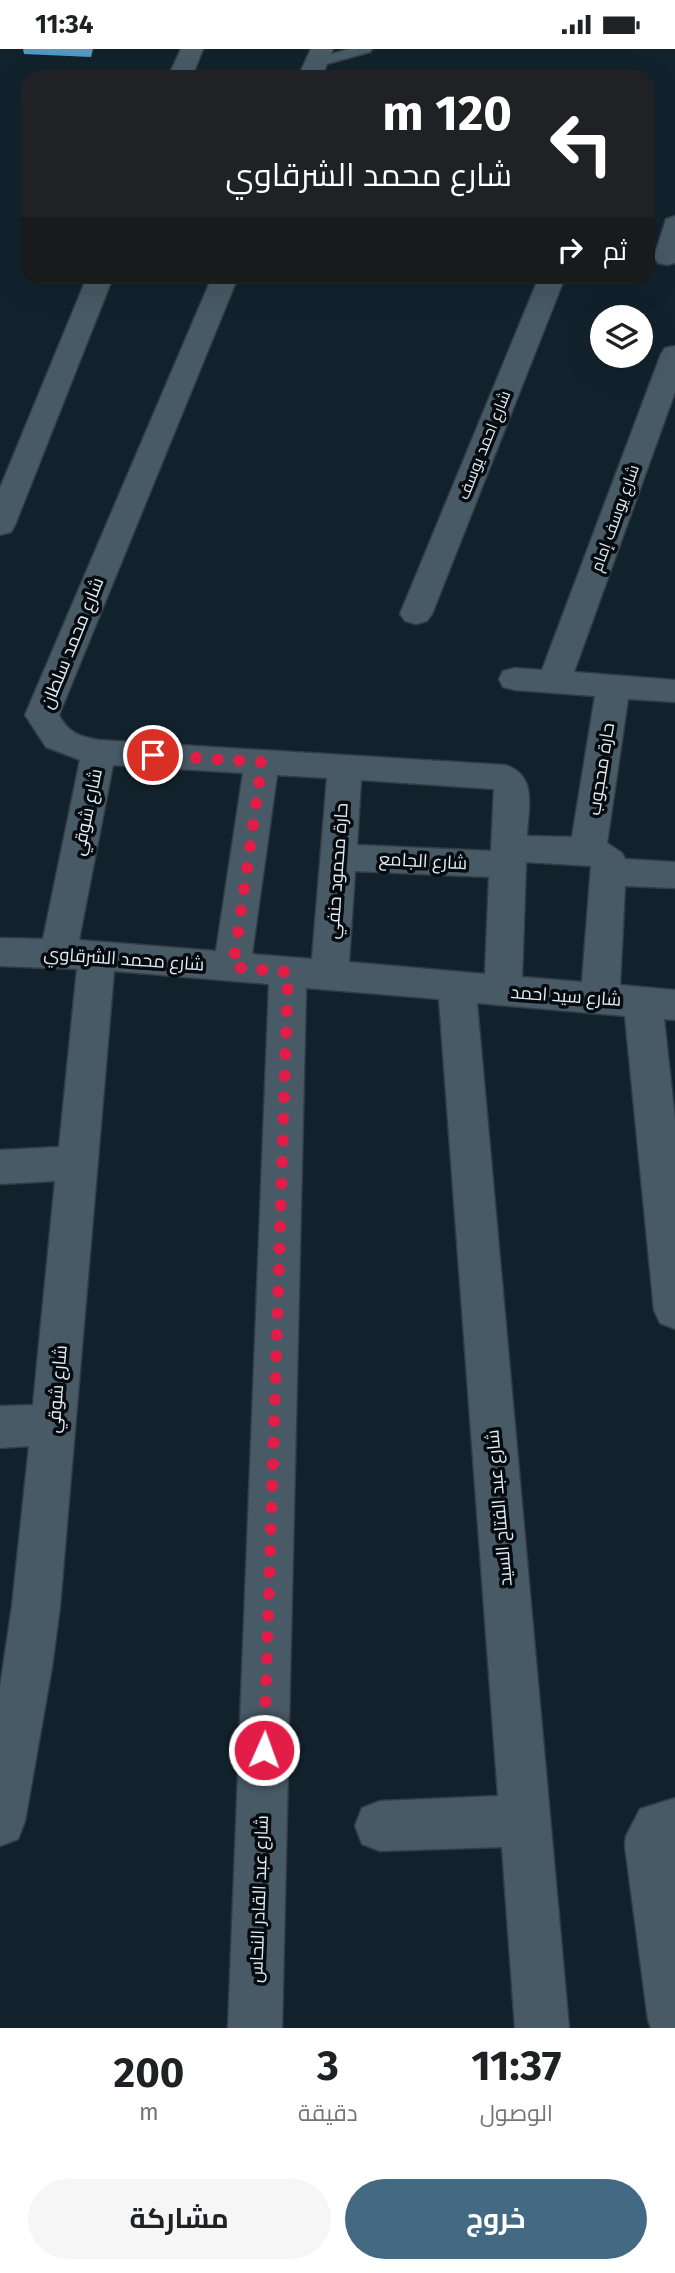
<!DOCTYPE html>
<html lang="ar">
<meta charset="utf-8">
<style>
body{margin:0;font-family:"Fira Sans",Cairo,sans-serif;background:#f6f6f6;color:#202124;direction:rtl;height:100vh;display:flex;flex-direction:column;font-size:26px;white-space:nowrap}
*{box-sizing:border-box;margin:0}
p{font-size:23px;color:#757577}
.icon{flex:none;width:38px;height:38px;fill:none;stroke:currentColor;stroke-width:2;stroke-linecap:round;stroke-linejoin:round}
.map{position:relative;height:1979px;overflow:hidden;direction:ltr}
.side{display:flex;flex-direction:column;background:#fff;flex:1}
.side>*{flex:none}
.banner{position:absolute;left:21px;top:21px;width:634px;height:214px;border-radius:21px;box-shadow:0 7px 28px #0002;direction:rtl;background:#202124;color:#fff;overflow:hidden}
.fabs{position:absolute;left:590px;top:256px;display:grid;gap:14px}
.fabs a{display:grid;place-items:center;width:63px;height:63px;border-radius:50%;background:#fff;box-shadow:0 7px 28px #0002;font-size:35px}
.pin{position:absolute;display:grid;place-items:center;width:60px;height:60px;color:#fff;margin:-30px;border:4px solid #fff;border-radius:50%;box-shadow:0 2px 7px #0007}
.me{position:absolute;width:77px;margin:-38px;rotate:2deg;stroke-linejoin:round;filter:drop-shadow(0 0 5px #0008)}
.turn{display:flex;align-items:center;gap:24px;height:147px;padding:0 28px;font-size:32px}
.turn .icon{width:91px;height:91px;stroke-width:2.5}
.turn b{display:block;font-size:49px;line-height:60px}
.then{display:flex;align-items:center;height:66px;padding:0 28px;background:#0003;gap:14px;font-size:26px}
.eta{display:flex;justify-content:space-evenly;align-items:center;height:119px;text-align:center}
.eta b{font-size:42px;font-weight:700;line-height:49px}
.action{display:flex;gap:14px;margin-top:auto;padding:14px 28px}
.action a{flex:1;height:80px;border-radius:42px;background:#446982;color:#fff;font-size:28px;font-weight:700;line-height:80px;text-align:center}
.action a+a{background:#f6f6f6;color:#202124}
.status{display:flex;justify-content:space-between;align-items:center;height:49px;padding:0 35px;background:#fff;direction:ltr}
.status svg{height:19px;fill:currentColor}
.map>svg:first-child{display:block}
</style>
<div class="status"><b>11:34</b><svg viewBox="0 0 49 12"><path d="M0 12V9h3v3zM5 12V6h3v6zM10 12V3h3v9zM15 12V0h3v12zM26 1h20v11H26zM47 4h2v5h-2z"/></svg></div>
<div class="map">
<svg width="675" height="1979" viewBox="0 0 675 1979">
<rect width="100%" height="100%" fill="#12222c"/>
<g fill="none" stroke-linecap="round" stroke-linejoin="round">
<defs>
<path id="lane" d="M349,0H372L370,3L316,18L309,14L311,11Z"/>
<path id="street" d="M181,0H203L192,28H168Z
M311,0H333L322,28H298Z
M675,167V214L667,216L658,214L654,208L666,170Z
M87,228H113L15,476L11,483L0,486V439Z
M212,228H238L59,666C68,684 81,688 99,691L505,716C538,726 528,759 527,787L572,788L595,647L515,641L503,638L499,630L503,622L515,619L542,621L661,305L665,299L675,297V343L574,623L675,631V653L628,650L607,794L622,804L625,810L675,813V839L625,837L620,936L675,941V971L664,970L675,1070V1280L660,1274L654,1261L625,967L477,954L569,1979H515L502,1798L380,1802L362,1795L355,1777L362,1759L380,1752L498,1747L439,950L306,939L282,1979H228L269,935L114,922L60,1557L52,1618L25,1772L18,1790L0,1797V1638L12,1557L29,1397L0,1399V1357L33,1356L55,1132L0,1135V1101L59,1098L77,920L0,917V889L43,890L80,711L46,698L25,666ZM113,716L243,724L216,902L79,891ZM277,726L327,729L312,910L252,905ZM361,731L494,740L491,802L357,796ZM526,813L591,817L582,933L522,928ZM355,822L489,828L485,925L349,913Z
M539,228H565L432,565L427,572L416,575L405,572L400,565Z
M675,1749V1979H651L648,1971L625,1797L626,1787L640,1760Z"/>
</defs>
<use href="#lane" stroke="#323c45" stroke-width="3"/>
<use href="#street" stroke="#323c45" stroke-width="3"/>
<use href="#lane" fill="#485a66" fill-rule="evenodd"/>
<use href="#street" fill="#485a66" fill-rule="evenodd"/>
</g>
<path fill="#5497c1" d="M23,0H93L91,8L24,5Z"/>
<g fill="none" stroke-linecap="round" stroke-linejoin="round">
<path stroke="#e11d48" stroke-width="12" stroke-dasharray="0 21.6" d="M153,706L262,713L233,918L288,923L264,1701"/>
</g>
<g text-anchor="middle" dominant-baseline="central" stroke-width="7" stroke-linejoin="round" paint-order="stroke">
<g font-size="16" fill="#e2ecf3" stroke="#050b0f">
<text transform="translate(484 396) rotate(-68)">شارع احمد يوسف</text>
<text transform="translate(615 469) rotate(-70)">شارع يوسف إمام</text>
</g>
<g font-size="18" fill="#e2ecf3" stroke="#050b0f">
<text transform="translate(72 594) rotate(-68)">شارع محمد سلطان</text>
<text transform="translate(601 720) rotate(-81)">حارة محجوب</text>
<text transform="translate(87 763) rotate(-78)">شارع شوقي</text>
<text transform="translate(423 812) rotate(3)">شارع الجامع</text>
<text transform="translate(337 822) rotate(-86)">حارة محمود حنفي</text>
<text transform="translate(124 910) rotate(4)">شارع محمد الشرقاوي</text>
<text transform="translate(566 947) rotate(4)">شارع سيد احمد</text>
<text transform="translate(57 1340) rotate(-85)">شارع شوقي</text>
<text transform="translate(499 1459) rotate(-95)">شارع عبد الفتاح السيد</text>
<text transform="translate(259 1850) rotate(-88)">شارع عبد القادر النحاس</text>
</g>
</g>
</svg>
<div class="fabs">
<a><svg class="icon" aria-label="layers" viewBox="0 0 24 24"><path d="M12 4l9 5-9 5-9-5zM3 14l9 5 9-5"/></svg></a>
</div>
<div class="pin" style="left:153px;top:706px;background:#d93025"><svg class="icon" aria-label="arrive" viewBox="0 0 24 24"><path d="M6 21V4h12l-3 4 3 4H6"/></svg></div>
<svg class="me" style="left:264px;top:1701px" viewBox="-20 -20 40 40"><circle r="17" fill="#e11d48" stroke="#fff" stroke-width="3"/><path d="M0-11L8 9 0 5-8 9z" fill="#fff"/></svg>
<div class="banner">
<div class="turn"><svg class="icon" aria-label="left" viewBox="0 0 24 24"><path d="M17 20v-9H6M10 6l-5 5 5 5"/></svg><div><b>120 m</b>شارع محمد الشرقاوي</div></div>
<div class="then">ثم<svg class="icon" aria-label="right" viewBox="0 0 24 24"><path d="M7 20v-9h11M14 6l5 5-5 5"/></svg></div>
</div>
</div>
<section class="side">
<div class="eta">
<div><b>11:37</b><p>الوصول</p></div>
<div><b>3</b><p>دقيقة</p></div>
<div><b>200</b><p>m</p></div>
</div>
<div class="action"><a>خروج</a><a>مشاركة</a></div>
</section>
